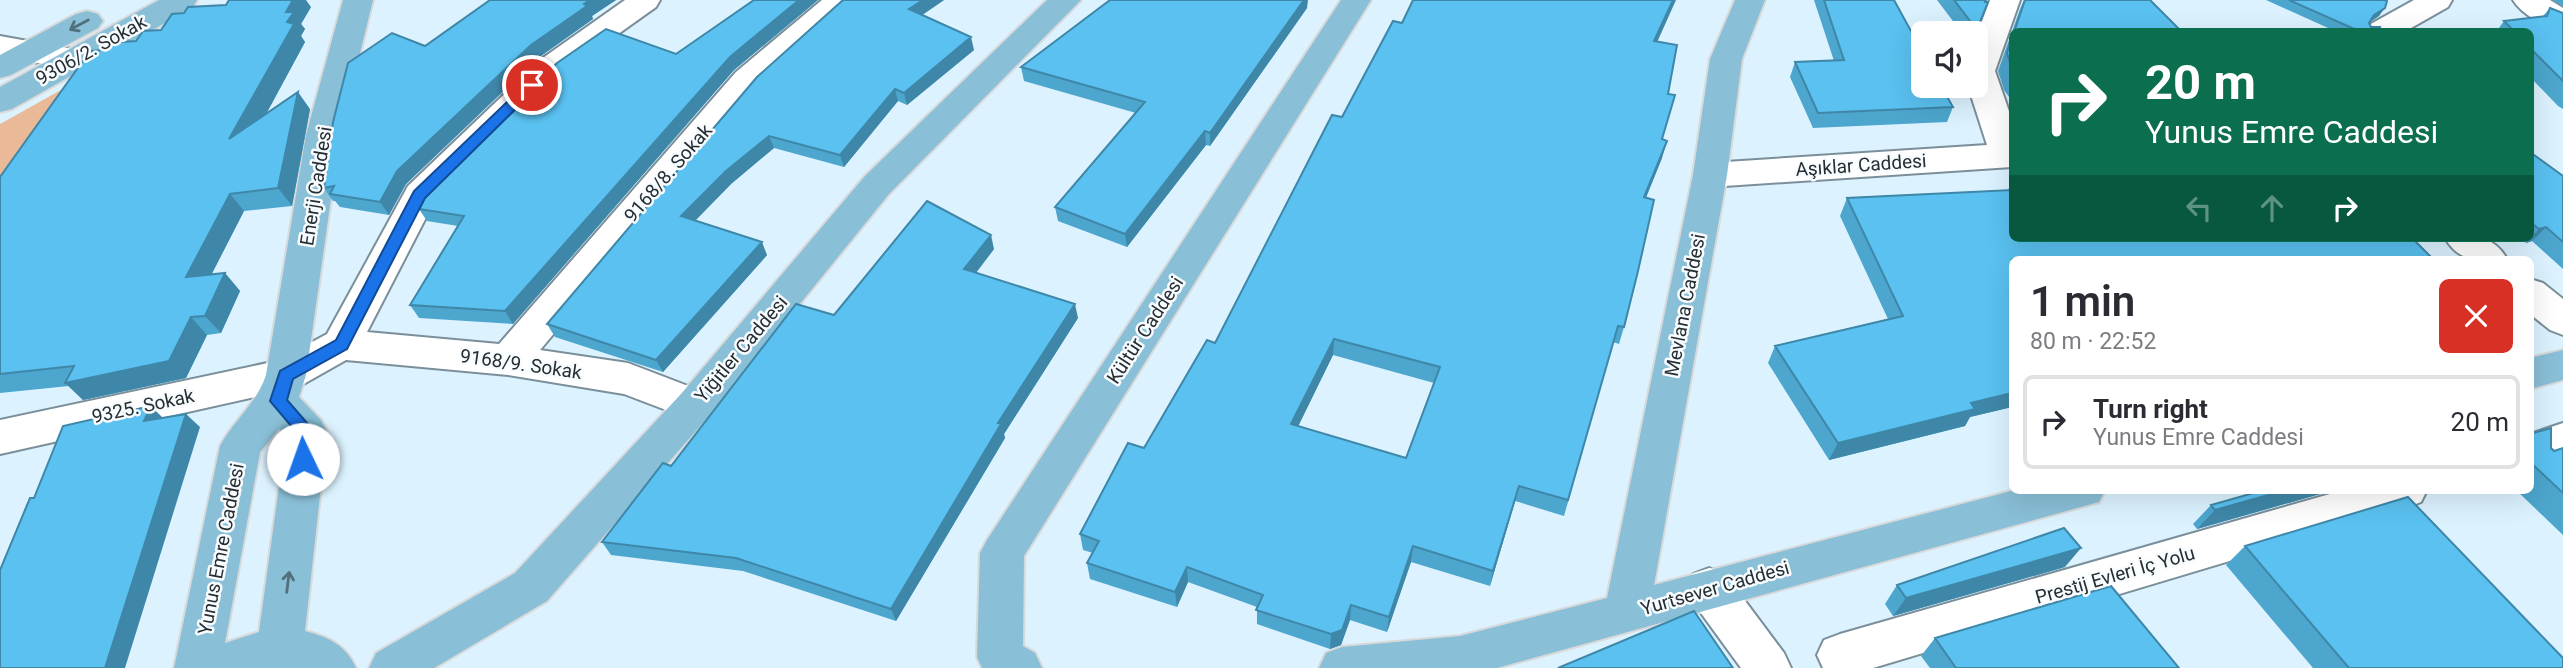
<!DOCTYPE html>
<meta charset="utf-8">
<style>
body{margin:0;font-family:Roboto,sans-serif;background:#f7f7f7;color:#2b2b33;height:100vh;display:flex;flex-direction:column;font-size:26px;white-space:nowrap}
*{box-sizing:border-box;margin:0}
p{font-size:23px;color:#7c7c81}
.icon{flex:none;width:38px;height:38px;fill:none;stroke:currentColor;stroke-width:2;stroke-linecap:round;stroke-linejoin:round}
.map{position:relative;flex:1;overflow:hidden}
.panel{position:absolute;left:2009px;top:256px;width:525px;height:238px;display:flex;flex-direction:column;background:#fff;border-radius:10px;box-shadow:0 7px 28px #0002}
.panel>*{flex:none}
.top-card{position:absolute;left:2009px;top:28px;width:525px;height:214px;border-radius:10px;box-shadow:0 7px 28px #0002;background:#0b6e4f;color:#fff;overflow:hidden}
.fabs{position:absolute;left:1911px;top:21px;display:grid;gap:14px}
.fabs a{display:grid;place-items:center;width:77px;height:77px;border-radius:10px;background:#fff;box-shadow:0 7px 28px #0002;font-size:35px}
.pin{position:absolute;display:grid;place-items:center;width:60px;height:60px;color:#fff;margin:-30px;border:4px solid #fff;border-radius:50%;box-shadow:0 2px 7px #0007}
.me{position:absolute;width:77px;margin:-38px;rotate:357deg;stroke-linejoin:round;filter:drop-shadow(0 0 5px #0008)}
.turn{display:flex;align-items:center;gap:24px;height:147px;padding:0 21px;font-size:32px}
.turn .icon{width:91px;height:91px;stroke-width:2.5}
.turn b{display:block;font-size:49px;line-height:60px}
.lanes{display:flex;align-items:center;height:66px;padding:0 21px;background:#0003;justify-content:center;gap:35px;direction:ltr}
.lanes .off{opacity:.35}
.round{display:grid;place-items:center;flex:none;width:74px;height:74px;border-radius:10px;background:#f7f7f7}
.summary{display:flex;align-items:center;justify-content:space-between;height:119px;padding:0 21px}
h1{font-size:42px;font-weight:600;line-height:52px}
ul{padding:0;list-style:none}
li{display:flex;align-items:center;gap:21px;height:94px;margin:0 14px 10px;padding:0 7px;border:4px solid #e1e1e2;border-radius:10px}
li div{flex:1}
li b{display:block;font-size:26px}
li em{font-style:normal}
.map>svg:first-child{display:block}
</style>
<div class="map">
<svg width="2563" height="668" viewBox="0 0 2563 668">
<rect width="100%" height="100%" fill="#dcf3ff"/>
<path fill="#eaba98" d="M68,86L0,183V124Z"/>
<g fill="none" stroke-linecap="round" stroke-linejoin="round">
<defs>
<path id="minor" d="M625,0H660L656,7L562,74L434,202L367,332L499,344L736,72L822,0H856L760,88L540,350L628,363L709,394L715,405L709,416L695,421L624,394L508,375L346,360L300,386L286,390L0,454V420L277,361L327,334L408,186L540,60Z
M1990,0H2020L1995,71L2012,120V167L1710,187L1698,184L1693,175L1698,166L1710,163L1987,145L1968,86H1976V37Z
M2414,0H2452L2448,7L2404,32H2365L2369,25Z
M2513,0H2550L2563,8V32C2546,27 2522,15 2513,0Z
M0,36L72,49L83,52L88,59L83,66L72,69L0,56Z
M2445,238C2472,238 2492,232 2507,259C2480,259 2461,265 2445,238Z
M2530,279L2543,283L2563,299V335L2550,330L2530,314Z
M2563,423V457L2530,468V434Z
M2344,490H2427L2421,502L2406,508L1873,668H1823L1817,655L1824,640L1840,634Z
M1709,568L1725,574L1784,653L1791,668H1741L1693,602L1687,588L1693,574Z"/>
<path id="major" d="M159,0H197L193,7L12,109L0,112V87Z
M343,0H373L340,135L306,375L299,397L321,420L327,432L305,631C328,637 346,645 356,668H174L220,446C234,420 257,403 266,375L306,135ZM279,429L286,436L259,632L225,643L260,452Z
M1047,0H1081L889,194L709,416L547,601L434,668H369L376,653L515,573L681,394L865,176Z
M1341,0H1371L1024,556L1023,646L1035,653L1042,668H982L977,657L980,553L987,540Z
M1735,0H1765L1742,59L1727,175L1654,585L2015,490H2105L2099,502L1497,668H1319L1326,653L1342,647L1460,636L1607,598L1693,175L1710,59Z
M87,11L98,14L103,21L98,28L11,75L0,78V55L76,14Z
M2563,350V380L2530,389V358Z"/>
</defs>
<use href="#minor" stroke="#7a8f9a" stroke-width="4"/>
<use href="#major" stroke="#d8d9da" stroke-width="4"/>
<use href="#minor" fill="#fff" fill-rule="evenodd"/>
<use href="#major" fill="#89bfd7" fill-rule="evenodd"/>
</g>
<path fill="#4da6ce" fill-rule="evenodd" d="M490,0H616L592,16L593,19L538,58L406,184L389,215L340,207L335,201H333L324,188L425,46Z
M754,0H818L734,70L513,324L419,318L410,305L458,226L427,221L419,209L676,54Z
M842,0H944L922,15L974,50L907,105L898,101L844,167L774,148L731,184L695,221L767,255L663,372L555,337L547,324Z
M1814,0H1894L1953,107L1947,122L1813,128L1790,77L1795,62L1834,61Z
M1937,0H1986L1980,22V34L1976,44V33H1962Z
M2024,0H2150L2182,32H2012V101L2004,90L1998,71L2020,9Z
M2266,0H2385L2379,16L2369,23L2371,27L2378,32H2337Z
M2553,0H2563V6Z
M311,7L301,24L305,29L301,36L305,42L266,114L310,109L292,206L244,211L211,275L225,273L240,291L221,333L207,335L186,378L83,400L69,386L0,393V177L103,50L136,41L161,30Z
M1307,8L1210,146L1206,145L1127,247L1058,221L1055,207L1136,113L1024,81L1021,67Z
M2550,8L2563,13V109L2558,106L2530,77V32H2496L2504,21L2543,16Z
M1402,23L1658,42L1668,94L1662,139V158L1646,198L1624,327L1619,344L1613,342L1564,516L1515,501L1490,586L1411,562L1387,632L1350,620L1341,645L1330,649L1257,624V607L1188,582L1177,607L1090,579L1087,563L1093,553L1083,550L1080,534L1144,448L1215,343L1342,117ZM1333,355L1434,383L1406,458L1298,426Z
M2530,152L2563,176V269L2532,241L2526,243L2520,238H2530Z
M2012,182V407L1970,417L1965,426L1829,460L1768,363L1775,346L1888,319L1840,216L1847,198L2008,190Z
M994,249L976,273L1078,318L1004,434L1005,438L896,621L743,571L611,555L602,542L671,466L834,315Z
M2530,434L2554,451L2563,448V535L2516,490H2530Z
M2264,490H2334L2197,529L2193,524L2211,505Z
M2245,546L2563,668H2313L2226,565Z
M2065,567L1893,616L1885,604L1897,585Z
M1935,638L2179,668H1930L1921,656Z"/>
<path fill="#3f87a8" d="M289,0H306L311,7L301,24L305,29L301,36L305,42L243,157L229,139L287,22L286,12Z
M590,0H616L592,16L593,19L538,58L406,184L389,215L380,202L397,171L531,45Z
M799,0H818L734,70L513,324L505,311L730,57Z
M923,0H944L912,22L909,9Z
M1304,0H1308L1307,8L1210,146V133Z
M1673,0H1676L1650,58L1654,41Z
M2385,8L2379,16L2368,23L2374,15Z
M971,37L974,50L907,105L904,93Z
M895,89L898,101L844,167L840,155Z
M298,92L310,109L292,206L278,188Z
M1205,131L1206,145L1127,247L1125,234Z
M769,136L774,148L731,184L687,229L681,216L726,171Z
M1667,141L1662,158L1639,214L1644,197Z
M230,194L244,211L201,295L186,277Z
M2546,227L2532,241L2526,243L2539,229Z
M991,235L994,249L968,283L964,269Z
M762,242L767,255L663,372L656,360Z
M225,273L240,291L221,333L205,316Z
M1075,304L1078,318L1004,434L1005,438L896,621L891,609L998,423Z
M191,317L207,335L186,378L83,400L65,383Z
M1334,339L1333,355L1291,441V424Z
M2012,393V407L1970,417L1965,426L1829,460L1838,443L1971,403Z
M151,406L165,420L144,421Z
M186,414L200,427L125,668H105Z
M1519,486L1515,501L1490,586L1493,571Z
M2286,490H2334L2197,529L2215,510Z
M1413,546L1411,562L1387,632L1389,617Z
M2081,548L2065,567L1893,616L1906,598Z
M1187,567L1188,582L1177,607L1175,592Z
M1351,605L1350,620L1341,645L1330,649L1331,634Z"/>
<path fill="#5ac1f0" stroke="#3f87a8" stroke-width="2" fill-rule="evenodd" d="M229,0H293L286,12H294L287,22L294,24L229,139L298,92L278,188L230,194L186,277L225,273L205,316L191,317L169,361L65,383L74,366L0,374V177L90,51L103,50L107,43L136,41L143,31L161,30L172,14L184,13L188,7L226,5Z
M490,0H590L584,4L587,6L531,45L397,171L380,202L330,194L334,186L324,188L333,122L348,63L392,33L425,46Z
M754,0H799L730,57L505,311L410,305L464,216L419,209L428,191L557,63L606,29L676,54Z
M843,0H923L909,9L971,37L904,93L895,89L840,155L769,136L726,171L681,216L762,242L656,360L547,324L757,77Z
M1110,0H1304L1210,133L1205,131L1125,234L1055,207L1145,102L1021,67Z
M1413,0H1673L1654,41L1677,45L1668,94L1675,95L1662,139L1667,141L1644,197L1654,200L1638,271L1624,327L1618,326L1568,500L1519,486L1493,571L1413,546L1389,617L1351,605L1342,630L1331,634L1256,610L1263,595L1187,567L1175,592L1087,563L1099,541L1080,534L1128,443L1144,448L1207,340L1215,343L1332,115L1342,117L1393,21L1402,23ZM1334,339L1440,367L1406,458L1291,424Z
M1824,0H1894L1923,53V86H1941L1953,107L1818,113L1795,62L1844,60Z
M1954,0H1986L1985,2H1988L1980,22V34Z
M2025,0H2150L2182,32H2014Z
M2289,0H2385L2387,1L2385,8L2374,15L2369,23L2371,27H2380L2378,32H2361Z
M2550,8L2563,13V81L2530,48V32H2515L2504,21L2547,16Z
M2012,36V69L2007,53Z
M2530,152L2563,176V242L2546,227L2539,229L2530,222Z
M2012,190V238H2412L2433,259H2012V393L1971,403L1975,409L1838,443L1775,346L1903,316L1847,198Z
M927,201L991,235L964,269L1075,304L998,423L1001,424L891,609L736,558L602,542L663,463L671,466L796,304L834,315Z
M151,406L144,421L186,414L105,668H0V570L30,498H34L63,426Z
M2551,428V448L2554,451L2563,448V493L2530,462V434Z
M2264,490H2286L2215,510L2211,505Z
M2408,497L2563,658V668H2349L2245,546Z
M2064,528L2081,548L1906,598L1897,585Z
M2111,586L2179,668H1956L1935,638Z
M1694,611L1733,668H1558Z"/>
<defs><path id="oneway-shaft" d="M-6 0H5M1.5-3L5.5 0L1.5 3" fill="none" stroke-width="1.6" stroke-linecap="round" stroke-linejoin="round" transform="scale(1.75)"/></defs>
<g stroke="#526f7c">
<use href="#oneway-shaft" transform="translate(79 25) rotate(152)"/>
<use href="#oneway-shaft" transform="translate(288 582) rotate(-83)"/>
</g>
<path fill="#1a73e8" stroke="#114b97" stroke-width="2" d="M532,81L539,85L537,88L425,198L347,349L293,379L287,400L315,432L309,464H297L295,459L298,434L270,401L280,371L336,340L414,191L528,82Z"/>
<g text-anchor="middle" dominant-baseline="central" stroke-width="5" stroke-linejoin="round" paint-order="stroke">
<g font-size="19" fill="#252e32" stroke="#f8fcff">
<text transform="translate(91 50) rotate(-29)">9306/2. Sokak</text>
<text transform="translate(1861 165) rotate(-4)">Aşıklar Caddesi</text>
<text transform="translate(668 173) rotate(-49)">9168/8. Sokak</text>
<text transform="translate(316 186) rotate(-81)">Enerji Caddesi</text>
<text transform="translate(1685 305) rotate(-79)">Mevlana Caddesi</text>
<text transform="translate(1145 330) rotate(-57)">Kültür Caddesi</text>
<text transform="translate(741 349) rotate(-50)">Yiğitler Caddesi</text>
<text transform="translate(521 364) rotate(8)">9168/9. Sokak</text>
<text transform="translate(143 406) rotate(-12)">9325. Sokak</text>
<text transform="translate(221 549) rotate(-79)">Yunus Emre Caddesi</text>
<text transform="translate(2115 575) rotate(-16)">Prestij Evleri İç Yolu</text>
<text transform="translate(1715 588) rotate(-16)">Yurtsever Caddesi</text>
</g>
</g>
</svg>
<div class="fabs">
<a><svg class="icon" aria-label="sound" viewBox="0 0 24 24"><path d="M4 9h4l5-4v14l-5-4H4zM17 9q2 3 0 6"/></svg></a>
</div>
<div class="pin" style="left:532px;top:85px;background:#d93025"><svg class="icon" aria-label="arrive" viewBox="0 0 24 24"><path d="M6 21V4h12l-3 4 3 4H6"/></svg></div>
<svg class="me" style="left:303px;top:459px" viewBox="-20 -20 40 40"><circle r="19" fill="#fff"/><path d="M0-13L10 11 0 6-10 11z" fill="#1a73e8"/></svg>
<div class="top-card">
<div class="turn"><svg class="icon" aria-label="right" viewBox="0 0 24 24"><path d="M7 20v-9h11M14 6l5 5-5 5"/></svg><div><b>20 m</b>Yunus Emre Caddesi</div></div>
<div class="lanes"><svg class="icon off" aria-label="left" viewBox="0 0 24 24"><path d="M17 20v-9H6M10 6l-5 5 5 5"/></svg><svg class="icon off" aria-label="ahead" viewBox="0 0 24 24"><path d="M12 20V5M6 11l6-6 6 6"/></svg><svg class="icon" aria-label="right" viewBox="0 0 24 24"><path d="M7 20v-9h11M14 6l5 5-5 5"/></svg></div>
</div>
<section class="panel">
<div class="summary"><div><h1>1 min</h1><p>80 m · 22:52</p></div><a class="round" style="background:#d93025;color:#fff"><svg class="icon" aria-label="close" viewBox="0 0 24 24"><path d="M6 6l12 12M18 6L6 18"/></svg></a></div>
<ul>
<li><svg class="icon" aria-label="right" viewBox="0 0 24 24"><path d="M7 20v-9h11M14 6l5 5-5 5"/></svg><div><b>Turn right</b><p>Yunus Emre Caddesi</p></div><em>20 m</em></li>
</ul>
</section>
</div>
